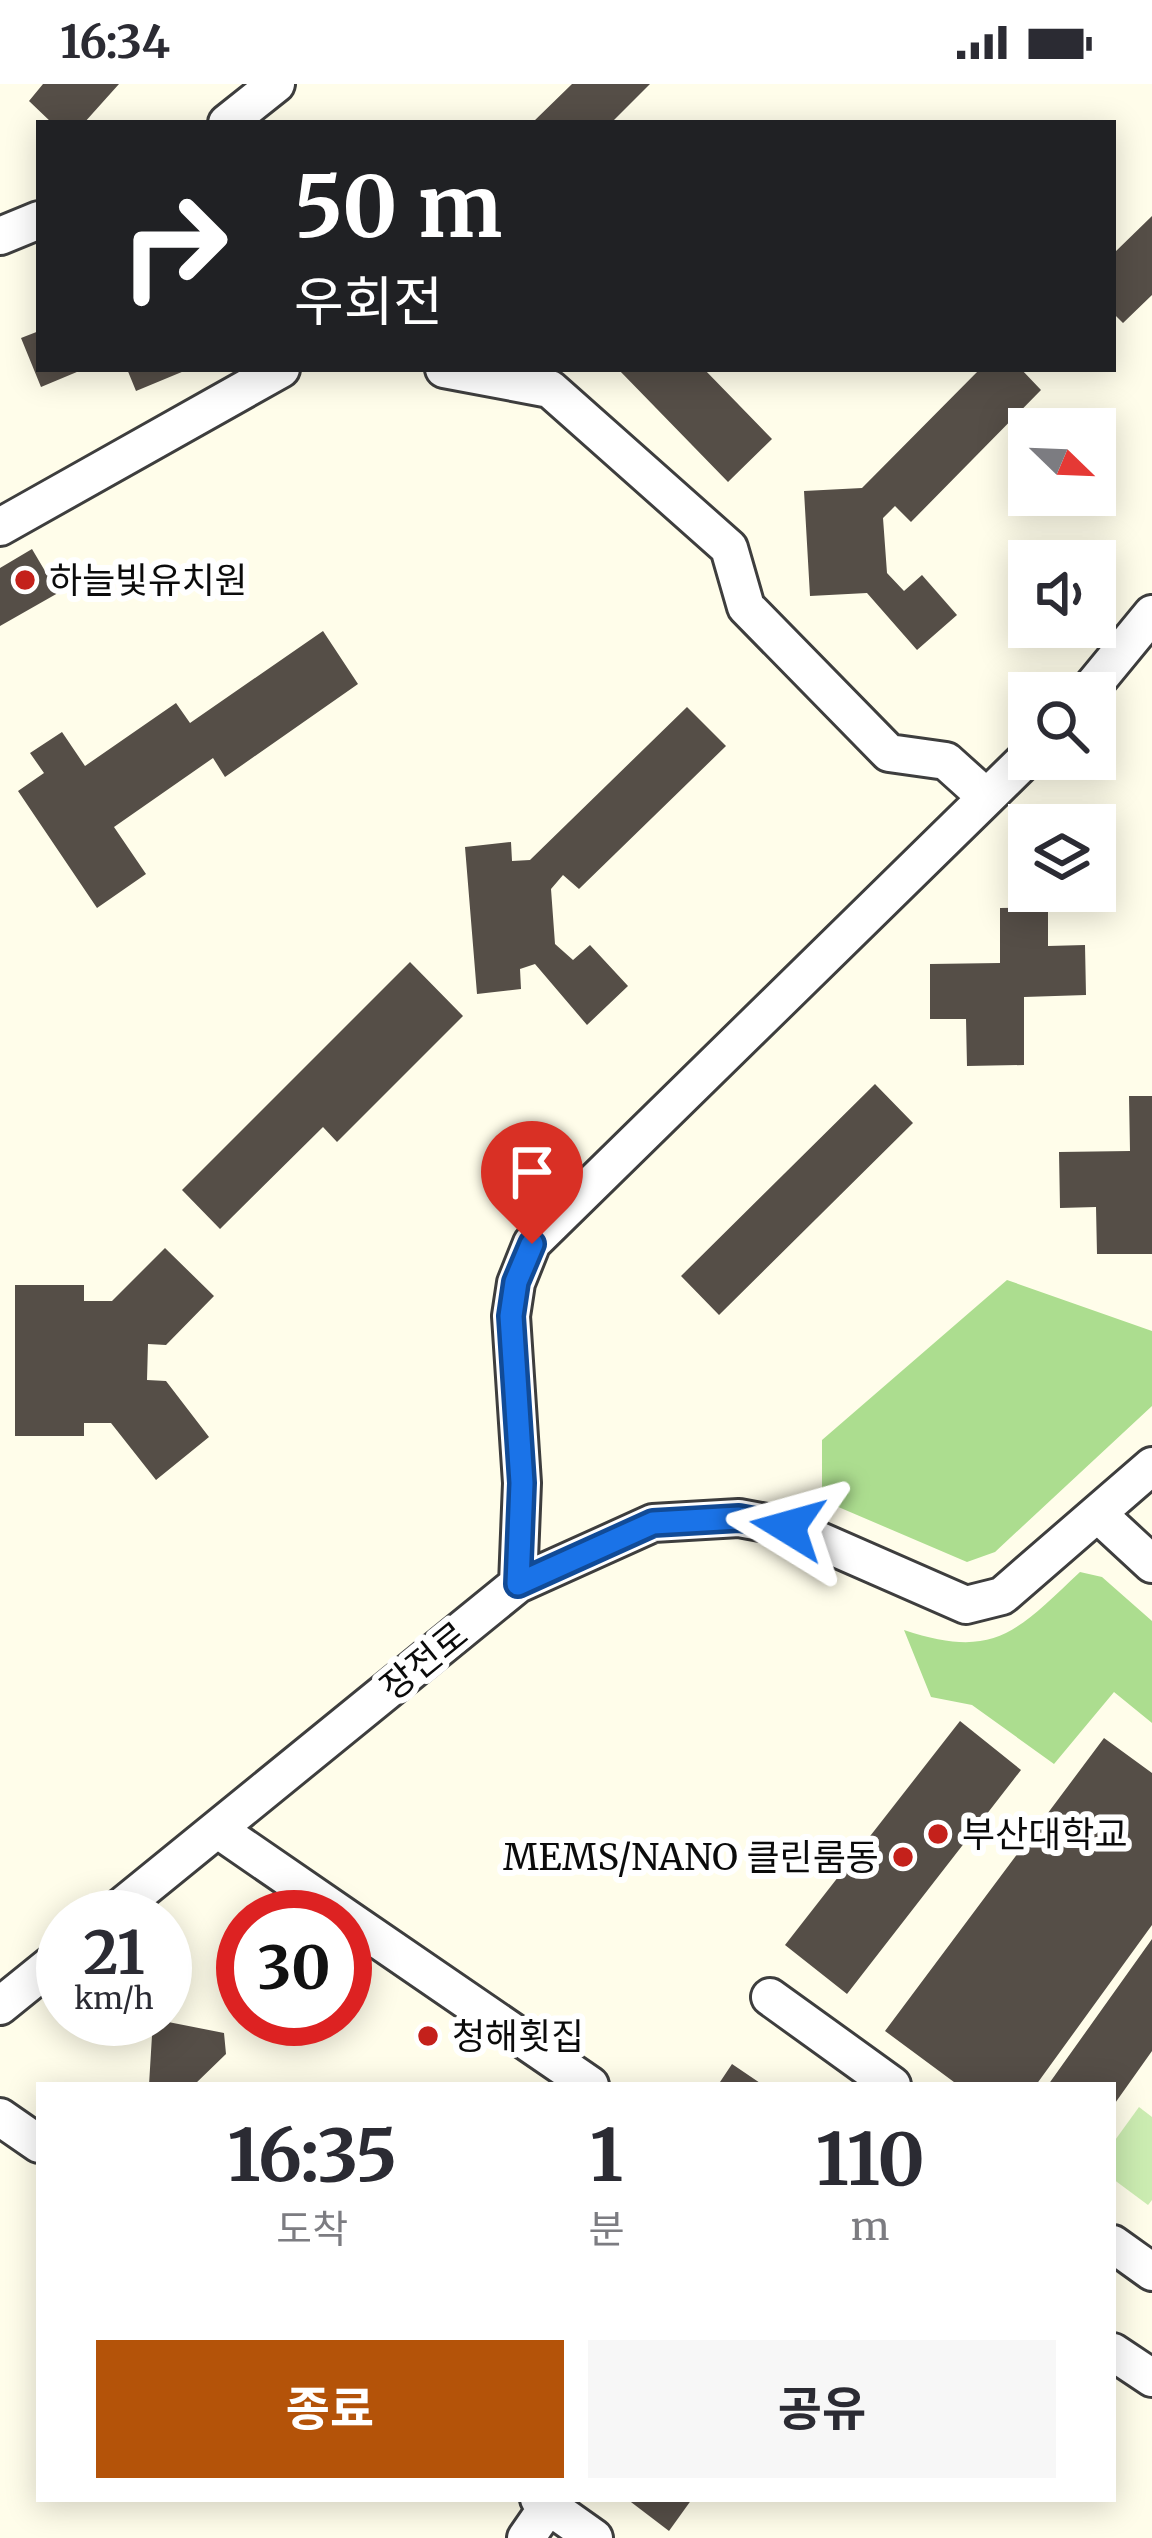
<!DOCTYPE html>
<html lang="ko">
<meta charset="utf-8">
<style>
body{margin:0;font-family:Merriweather,"Noto Sans KR",serif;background:#f7f7f7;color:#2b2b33;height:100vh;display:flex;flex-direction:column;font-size:45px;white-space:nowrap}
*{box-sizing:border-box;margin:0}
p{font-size:39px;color:#7c7c81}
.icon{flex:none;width:66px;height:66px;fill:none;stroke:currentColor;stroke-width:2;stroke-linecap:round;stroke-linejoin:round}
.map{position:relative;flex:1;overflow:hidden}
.sheet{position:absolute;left:36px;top:1998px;width:1080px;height:420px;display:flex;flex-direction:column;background:#fff;border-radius:0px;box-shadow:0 6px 30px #0003}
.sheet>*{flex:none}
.hud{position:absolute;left:36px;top:36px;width:1080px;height:252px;border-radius:0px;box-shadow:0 6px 30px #0003;background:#202124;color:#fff;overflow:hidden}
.needle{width:78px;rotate:113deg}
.tools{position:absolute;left:1008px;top:324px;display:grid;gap:24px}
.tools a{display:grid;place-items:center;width:108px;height:108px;border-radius:0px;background:#fff;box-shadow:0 6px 30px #0003;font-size:60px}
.speed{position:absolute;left:36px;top:1806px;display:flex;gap:24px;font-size:60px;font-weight:700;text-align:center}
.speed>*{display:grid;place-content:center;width:156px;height:156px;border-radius:50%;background:#fff;box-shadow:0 6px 30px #0003;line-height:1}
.speed small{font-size:30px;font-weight:400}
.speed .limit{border:18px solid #d22;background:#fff;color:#111}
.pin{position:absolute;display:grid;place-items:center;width:102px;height:102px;color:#fff;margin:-123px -51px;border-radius:50% 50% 50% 0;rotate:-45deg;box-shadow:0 0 12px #0007}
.pin .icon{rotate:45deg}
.me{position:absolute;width:132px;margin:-66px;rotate:278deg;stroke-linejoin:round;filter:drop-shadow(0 0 9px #0008)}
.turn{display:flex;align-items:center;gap:42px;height:252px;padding:0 60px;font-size:54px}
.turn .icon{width:156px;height:156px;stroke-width:2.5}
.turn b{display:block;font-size:84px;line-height:102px}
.eta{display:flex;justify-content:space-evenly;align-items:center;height:204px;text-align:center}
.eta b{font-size:72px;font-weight:700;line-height:84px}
.action{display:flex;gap:24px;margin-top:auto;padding:24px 60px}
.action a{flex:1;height:138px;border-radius:0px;background:#b45309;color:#fff;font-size:48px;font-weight:700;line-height:138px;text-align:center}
.action a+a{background:#f7f7f7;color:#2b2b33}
.status{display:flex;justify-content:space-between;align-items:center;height:84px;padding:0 60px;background:#fff;direction:ltr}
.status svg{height:33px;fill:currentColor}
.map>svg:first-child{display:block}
</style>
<div class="status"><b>16:34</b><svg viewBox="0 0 49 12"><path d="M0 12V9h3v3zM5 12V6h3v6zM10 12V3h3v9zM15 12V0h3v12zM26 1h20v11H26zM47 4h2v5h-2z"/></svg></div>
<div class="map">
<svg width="1152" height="2454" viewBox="0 0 1152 2454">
<rect width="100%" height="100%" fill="#fffdea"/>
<path fill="#cbecb1" d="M1139,2023L1152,2033V2116L1148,2121L1113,2095V2059Z"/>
<path fill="#acdd8f" d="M1007,1196L1152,1247V1322L995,1468L967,1478L822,1416V1356Z
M1080,1488L1102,1493L1152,1537V1639L1114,1608L1054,1680L972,1621L931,1613L904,1546C995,1576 1016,1548 1080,1488Z"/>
<path fill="#554e47" d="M43,0H119L84,39H52L29,17Z
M572,0H650L611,39H532Z
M1152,132V211L1123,239L1113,229V170Z
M39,247V285H84L41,303L21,254Z
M127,285H189L136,307Z
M618,285H704L772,355L728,398Z
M980,285H1021L1041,306L911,438L895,422L883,434L887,489L904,507L922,491L957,531L917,566L867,509L810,512L804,407L862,404Z
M32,465L58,509L0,542V484Z
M323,547L358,600L225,693L213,674L114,743L146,790L97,824L18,707L44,689L30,669L62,648L85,682L176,619L190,639Z
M687,623L726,662L579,805L563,791L551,805L555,860L573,876L590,861L628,902L587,941L535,880L520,885L521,905L477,910L465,763L511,758L512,777L530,776Z
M1048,823V862L1085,861L1086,911L1024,913V981L967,982L966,935H930V880L1000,879V824Z
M410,878L463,932L337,1058L323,1043L220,1145L182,1106Z
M875,1000L913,1039L719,1231L681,1192Z
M1129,1012H1152V1170H1097L1096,1123L1060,1124L1059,1068L1130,1067Z
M165,1164L214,1212L166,1261L148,1260L147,1296L166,1297L209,1353L156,1396L111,1339H84V1352H15V1201H84V1217H112Z
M960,1637L1021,1686L847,1910L785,1861Z
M1104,1654L1152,1689V1841L1036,2001H958L885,1947Z
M1152,1855V1967L1113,2022V2001H1048Z
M153,1935L224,1949L226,1970L194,2001H149Z
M732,1980L763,2001H718Z
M627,2415H692L669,2447Z"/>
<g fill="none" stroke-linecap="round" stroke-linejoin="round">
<defs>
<path id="minor" d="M227,39L276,0
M0,152L39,136
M444,285L550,305L729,464L746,523L889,669L946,677L986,713
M0,443L281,285
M1087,609L1152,530
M1099,1431L1152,1480
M518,1500L522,1399L511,1232L516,1199L532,1159L1029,672
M217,1745L345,1833
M109,1833L518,1500L653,1439L739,1434L788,1443L966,1521L1002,1512L1152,1382
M345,1833L590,2001
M770,1913L892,2001
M0,1922L63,1871
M0,2033L39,2060
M1113,2160L1152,2188
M1113,2268L1152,2294
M539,2415L594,2454
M526,2454L553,2415"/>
</defs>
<use href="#minor" stroke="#3e3e3e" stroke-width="42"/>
<use href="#minor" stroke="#fff" stroke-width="36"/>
</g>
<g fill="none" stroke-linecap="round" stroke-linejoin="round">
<defs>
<path id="route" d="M532,1160L516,1198L511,1232L522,1399L518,1500L653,1439L739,1434L788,1443"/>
</defs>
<use href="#route" stroke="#114b97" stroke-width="30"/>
<use href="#route" stroke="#1a73e8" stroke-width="21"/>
</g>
<g fill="#c4211b" stroke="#fff" stroke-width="4.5">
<circle cx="25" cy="496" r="12"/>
<circle cx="938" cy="1750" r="12"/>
<circle cx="903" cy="1773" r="12"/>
<circle cx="428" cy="1952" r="12"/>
</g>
<g text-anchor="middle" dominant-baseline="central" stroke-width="12" stroke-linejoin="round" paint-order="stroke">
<g font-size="36" fill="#0b0b0b" stroke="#fff" text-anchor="start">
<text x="49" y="496">하늘빛유치원</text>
<text x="962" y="1750">부산대학교</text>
<text x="879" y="1773" text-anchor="end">MEMS/NANO 클린룸동</text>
<text x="452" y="1952">청해횟집</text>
</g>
<g font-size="36" fill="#0b0b0b" stroke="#fff">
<text transform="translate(424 1577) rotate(-39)">장전로</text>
</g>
</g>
</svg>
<div class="tools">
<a><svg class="needle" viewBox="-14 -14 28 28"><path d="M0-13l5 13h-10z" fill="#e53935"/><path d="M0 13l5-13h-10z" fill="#7c7c81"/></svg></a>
<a><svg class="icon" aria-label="sound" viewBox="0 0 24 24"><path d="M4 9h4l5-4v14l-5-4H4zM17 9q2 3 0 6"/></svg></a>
<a><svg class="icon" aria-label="search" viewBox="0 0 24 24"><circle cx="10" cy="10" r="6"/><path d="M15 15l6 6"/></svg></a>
<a><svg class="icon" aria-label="layers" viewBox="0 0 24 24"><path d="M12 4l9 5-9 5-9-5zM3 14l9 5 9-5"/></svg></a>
</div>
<div class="speed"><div>21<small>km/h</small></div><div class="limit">30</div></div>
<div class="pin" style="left:532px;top:1160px;background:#d93025"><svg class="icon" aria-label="arrive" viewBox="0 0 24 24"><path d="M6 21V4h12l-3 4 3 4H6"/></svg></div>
<svg class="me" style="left:788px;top:1443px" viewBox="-20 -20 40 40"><path d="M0-17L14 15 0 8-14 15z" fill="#1a73e8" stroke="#fff" stroke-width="4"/></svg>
<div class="hud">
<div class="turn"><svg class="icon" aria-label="right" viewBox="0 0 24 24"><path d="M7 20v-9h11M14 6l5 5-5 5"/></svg><div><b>50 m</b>우회전</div></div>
</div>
<section class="sheet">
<div class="eta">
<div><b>16:35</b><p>도착</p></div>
<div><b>1</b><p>분</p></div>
<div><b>110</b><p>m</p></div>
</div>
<div class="action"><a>종료</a><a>공유</a></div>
</section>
</div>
